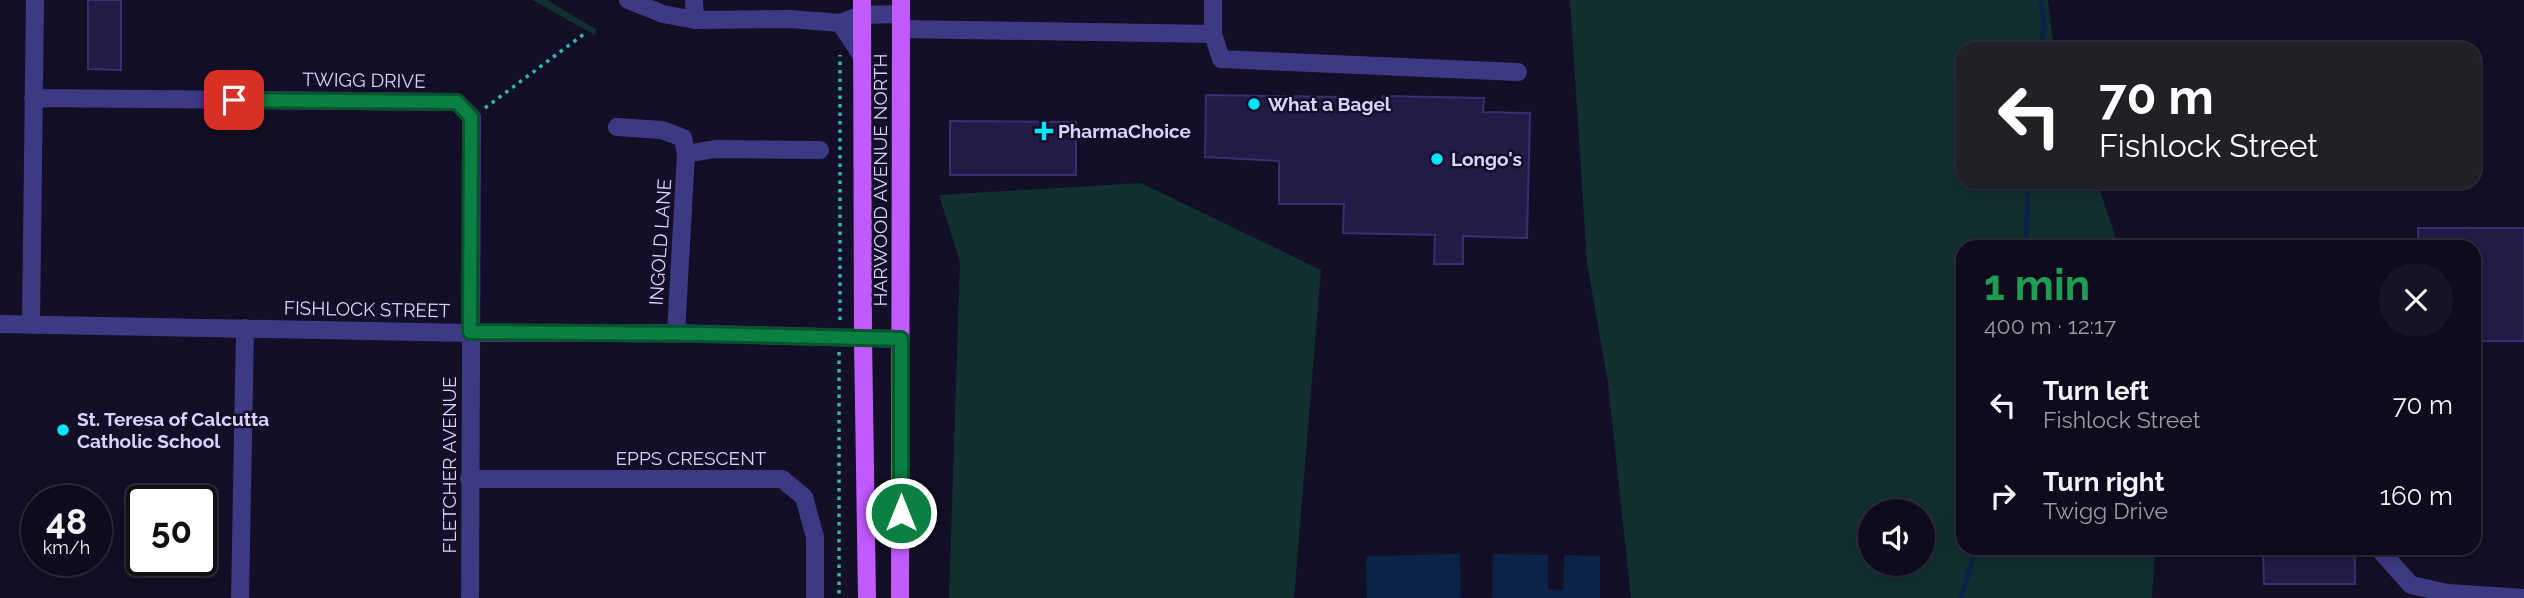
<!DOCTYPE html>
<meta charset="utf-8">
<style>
body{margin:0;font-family:Raleway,sans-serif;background:#171425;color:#f1f3f6;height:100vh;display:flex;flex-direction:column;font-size:26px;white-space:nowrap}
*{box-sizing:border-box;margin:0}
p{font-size:23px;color:#9b9ba3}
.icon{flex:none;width:38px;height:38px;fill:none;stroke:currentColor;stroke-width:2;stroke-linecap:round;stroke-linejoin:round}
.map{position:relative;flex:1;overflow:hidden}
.sheet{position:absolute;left:1956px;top:240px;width:525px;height:315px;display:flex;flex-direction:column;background:#0e0b1c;border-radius:21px;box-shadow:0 4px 18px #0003,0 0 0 2px #2e2b3b}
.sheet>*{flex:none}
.guide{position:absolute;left:1956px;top:42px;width:525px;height:147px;border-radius:21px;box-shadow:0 4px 18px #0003,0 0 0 2px #2e2b3b;background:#202124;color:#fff;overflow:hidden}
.tools{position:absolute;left:1858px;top:499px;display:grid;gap:14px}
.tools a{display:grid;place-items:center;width:77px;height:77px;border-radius:50%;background:#0e0b1c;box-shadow:0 4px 18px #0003,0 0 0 2px #2e2b3b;font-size:35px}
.speed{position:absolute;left:21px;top:485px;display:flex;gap:14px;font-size:35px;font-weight:700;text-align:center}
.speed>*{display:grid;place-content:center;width:91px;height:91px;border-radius:50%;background:#0e0b1c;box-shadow:0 4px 18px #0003,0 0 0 2px #2e2b3b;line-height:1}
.speed small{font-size:18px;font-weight:400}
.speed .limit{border:4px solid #111;border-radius:10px;background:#fff;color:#111}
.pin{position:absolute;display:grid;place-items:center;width:60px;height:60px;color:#fff;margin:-30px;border-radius:14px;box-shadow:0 4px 10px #0006}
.me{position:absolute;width:77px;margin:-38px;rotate:0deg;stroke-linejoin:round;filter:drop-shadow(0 0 5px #0008)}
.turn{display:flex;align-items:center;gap:24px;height:147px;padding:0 28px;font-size:32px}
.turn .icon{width:91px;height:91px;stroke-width:2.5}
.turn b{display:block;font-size:49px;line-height:60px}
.round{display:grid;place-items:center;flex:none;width:74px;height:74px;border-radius:37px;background:#171425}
.head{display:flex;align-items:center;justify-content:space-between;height:119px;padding:0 28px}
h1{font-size:42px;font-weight:700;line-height:52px;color:#1e9e55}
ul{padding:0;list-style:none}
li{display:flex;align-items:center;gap:21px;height:91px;padding:0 28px}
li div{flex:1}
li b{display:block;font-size:26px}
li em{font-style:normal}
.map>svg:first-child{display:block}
</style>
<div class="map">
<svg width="2524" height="598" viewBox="0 0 2524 598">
<rect width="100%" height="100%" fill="#130f26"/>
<path fill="#12302f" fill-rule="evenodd" d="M532,0H547L596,29L595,35Z
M1570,0H2048L2054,49H1964V182H2097L2119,247H1964V548H2155L2152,598H1631L1608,383L1587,263ZM1871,511H1923V564H1871Z
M1141,183L1321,270L1294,598H949L960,262L939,195Z"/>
<path fill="#0c2248" d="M1460,554L1461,598H1367L1366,556Z
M1493,554L1548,555V589L1563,590L1564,555L1600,556V598H1492Z"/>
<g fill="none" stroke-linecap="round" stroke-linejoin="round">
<path stroke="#0c2248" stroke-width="5" d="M2041,49L2044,29L2041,0
M2026,247L2028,182
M1961,598L1976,548"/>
</g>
<path fill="#241b47" stroke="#3b2d73" stroke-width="2" d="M88,0H121V70L88,69Z
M1206,95L1344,97L1346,107L1382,108L1383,96L1484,98L1483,112L1530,113L1527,238L1463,236V264H1434L1435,235L1343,233L1344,204H1279V161L1205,157Z
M950,121L1076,122V175H950Z
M2418,228H2524V341H2474V247H2418Z
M2263,548H2355V584H2264Z"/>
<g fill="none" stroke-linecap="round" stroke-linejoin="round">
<path stroke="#2fb8b0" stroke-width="3.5" stroke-dasharray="3.5 5" stroke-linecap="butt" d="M485,108L584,34
M840,320V55
M839,352V598"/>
<path stroke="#3d3a85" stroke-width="18" d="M628,0L663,14L695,20
M694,0L695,20L791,19L840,23L862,15L901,14
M840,23L862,56
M901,29L1213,34V0
M1213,34L1221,59L1518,72
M33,98L457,102L472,117L470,598
M617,127L662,130L683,138L686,154
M0,324L470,333H676L901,339
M31,324L35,0
M676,333L686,154L715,149L820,150
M469,479H782L804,497L815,537V598
M2378,548L2411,585L2448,593L2524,598
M240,598L245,328"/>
<path stroke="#c25bff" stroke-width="18" d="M862,0L863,338L867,598
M900,598L901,0"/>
</g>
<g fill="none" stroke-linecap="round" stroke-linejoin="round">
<defs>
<path id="route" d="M234,100L457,102L471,117L470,332L701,334L901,339V513"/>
</defs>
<use href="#route" stroke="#07532c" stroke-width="18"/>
<use href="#route" stroke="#0b8043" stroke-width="12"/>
</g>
<g fill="#00e5ff" stroke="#130f26" stroke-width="2.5">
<circle cx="1254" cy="104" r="7"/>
<path d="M1040.5 120.5h7v7h7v7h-7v7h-7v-7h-7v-7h7z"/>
<circle cx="1437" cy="159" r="7"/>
<circle cx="63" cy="430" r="7"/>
</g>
<g text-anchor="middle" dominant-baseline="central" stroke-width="5" stroke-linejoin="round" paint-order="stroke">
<g font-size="19" fill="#d9d4ff" stroke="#130f26">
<text transform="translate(364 80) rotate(1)">TWIGG DRIVE</text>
<text transform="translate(880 180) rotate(-90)">HARWOOD AVENUE NORTH</text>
<text transform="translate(660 242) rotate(-86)">INGOLD LANE</text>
<text transform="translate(367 309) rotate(1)">FISHLOCK STREET</text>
<text x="691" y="458">EPPS CRESCENT</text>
<text transform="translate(449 465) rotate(-90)">FLETCHER AVENUE</text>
</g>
<g font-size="19" font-weight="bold" fill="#d9d4ff" stroke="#130f26" text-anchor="start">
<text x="1268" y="104">What a Bagel</text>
<text x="1058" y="131">PharmaChoice</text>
<text x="1451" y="159">Longo's</text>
<text x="77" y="419">St. Teresa of Calcutta<tspan x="77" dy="22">Catholic School</tspan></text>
</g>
</g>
</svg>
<div class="tools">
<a><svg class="icon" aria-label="sound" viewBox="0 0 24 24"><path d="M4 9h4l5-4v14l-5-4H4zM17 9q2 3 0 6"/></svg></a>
</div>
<div class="speed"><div>48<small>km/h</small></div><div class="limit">50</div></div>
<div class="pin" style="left:234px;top:100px;background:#d93025"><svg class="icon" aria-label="arrive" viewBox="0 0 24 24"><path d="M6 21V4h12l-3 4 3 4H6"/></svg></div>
<svg class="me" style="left:901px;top:513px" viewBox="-20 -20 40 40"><circle r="17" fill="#0b8043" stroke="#fff" stroke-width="3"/><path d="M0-11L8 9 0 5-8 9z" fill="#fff"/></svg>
<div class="guide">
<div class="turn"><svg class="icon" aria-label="left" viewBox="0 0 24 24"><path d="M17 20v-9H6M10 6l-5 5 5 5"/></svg><div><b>70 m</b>Fishlock Street</div></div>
</div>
<section class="sheet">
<div class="head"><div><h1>1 min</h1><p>400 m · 12:17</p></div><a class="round"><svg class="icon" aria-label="close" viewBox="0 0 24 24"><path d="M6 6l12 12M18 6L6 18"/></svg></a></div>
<ul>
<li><svg class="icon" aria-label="left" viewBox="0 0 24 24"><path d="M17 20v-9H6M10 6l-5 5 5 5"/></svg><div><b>Turn left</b><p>Fishlock Street</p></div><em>70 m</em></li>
<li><svg class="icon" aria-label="right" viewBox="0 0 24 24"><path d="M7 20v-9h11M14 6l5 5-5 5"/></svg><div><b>Turn right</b><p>Twigg Drive</p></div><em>160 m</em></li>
</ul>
</section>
</div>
